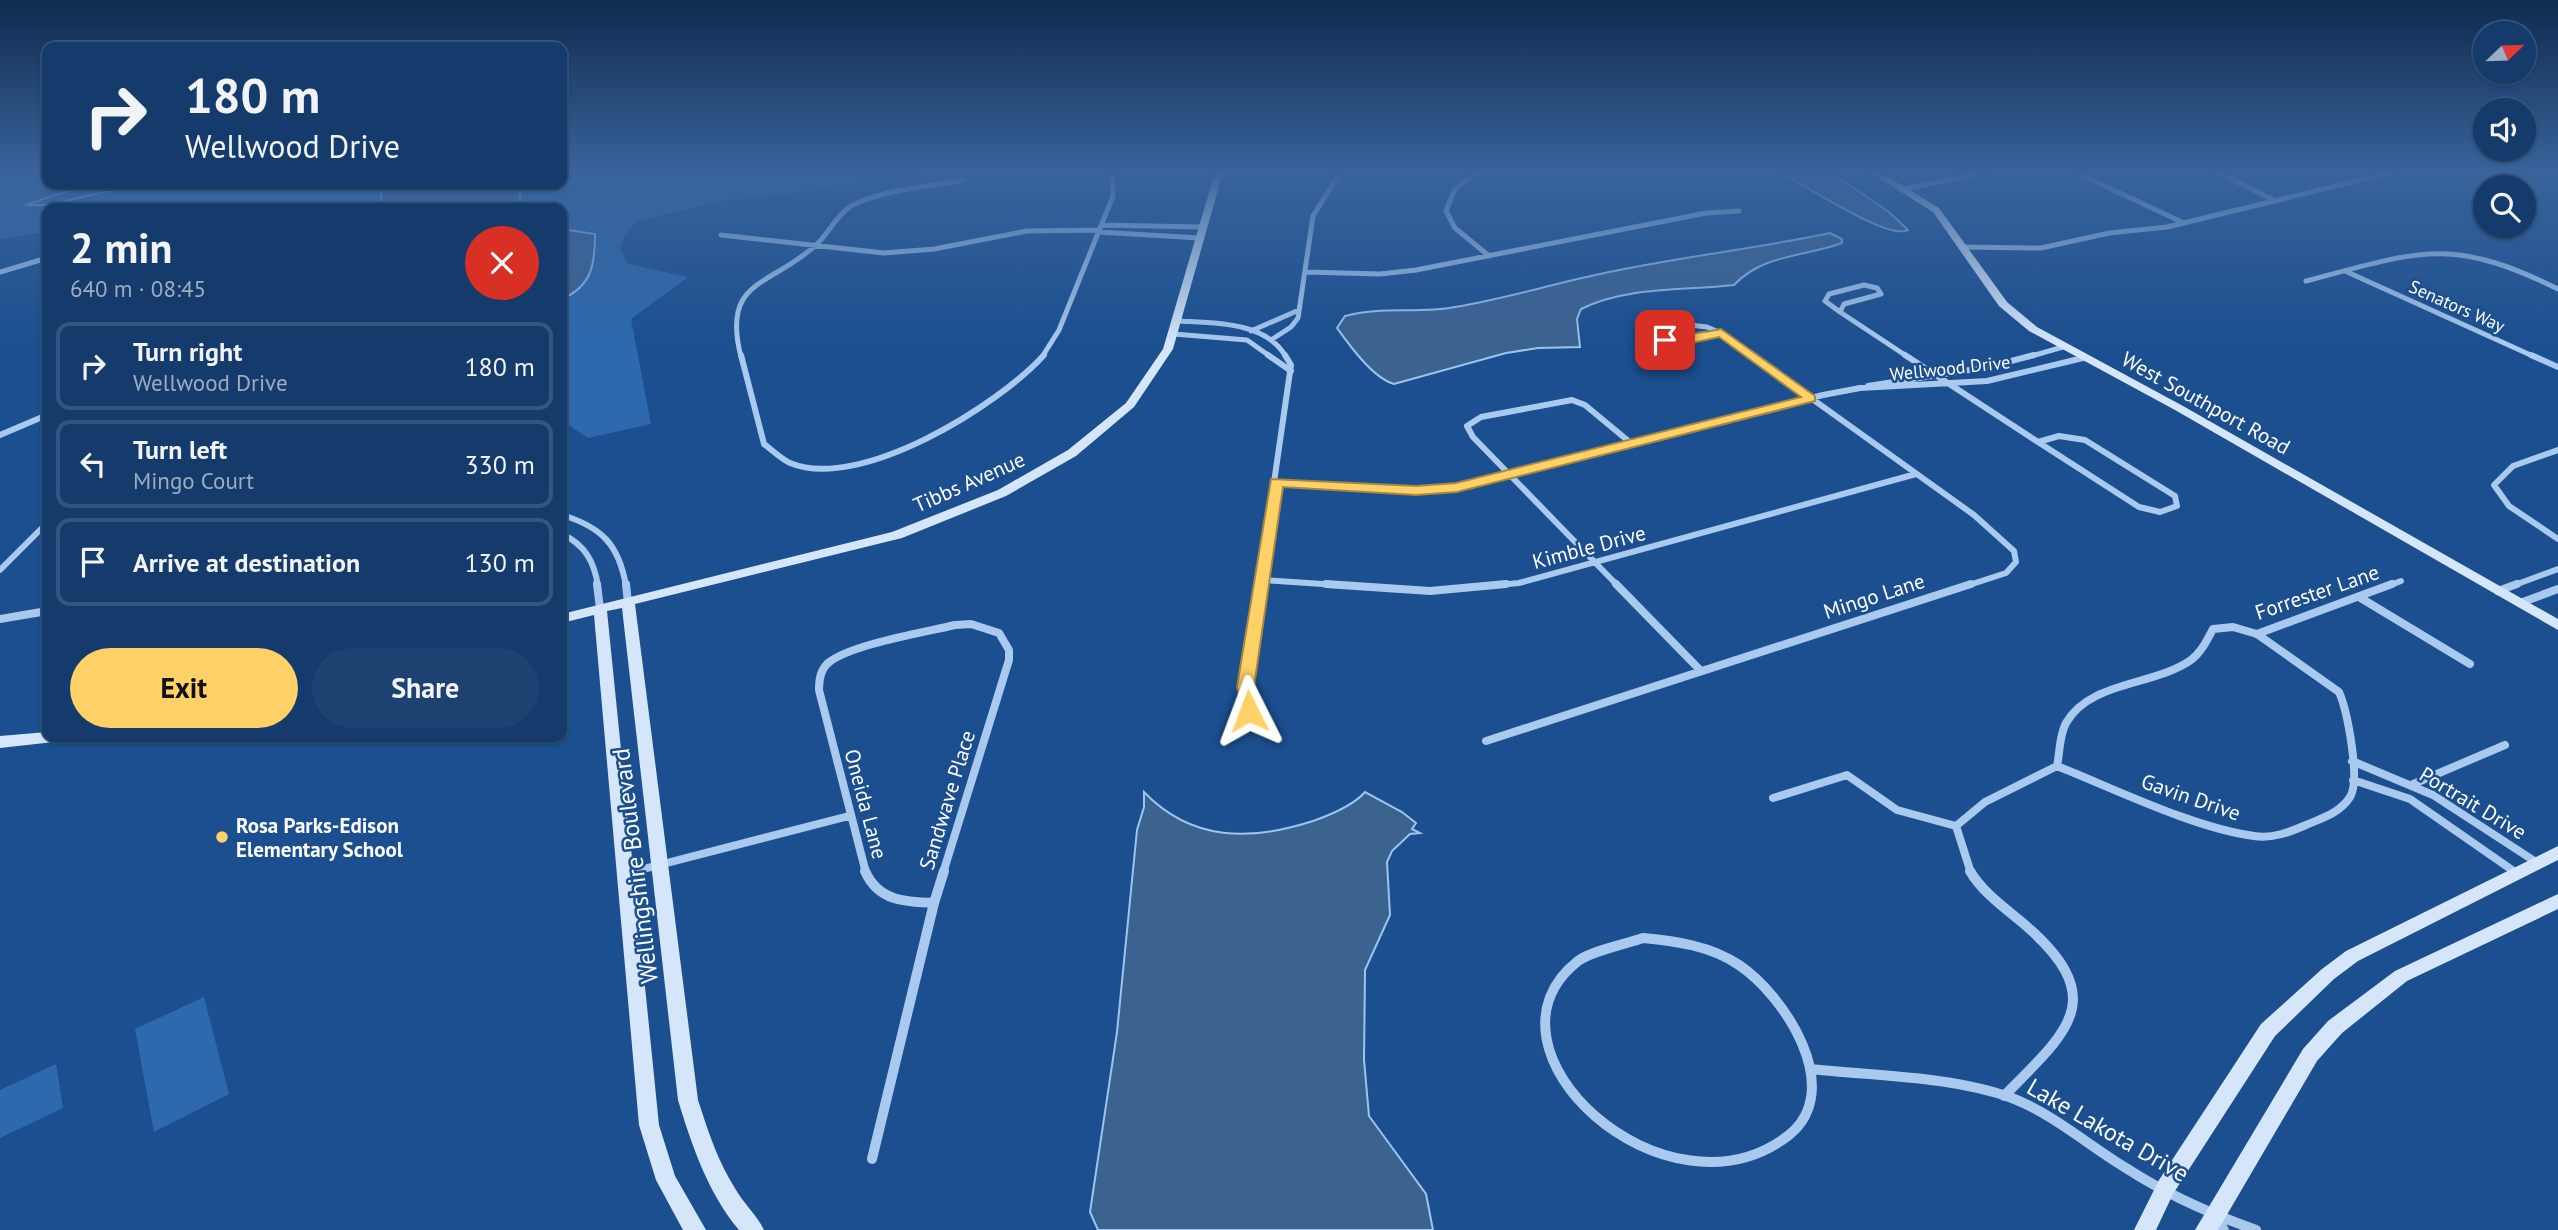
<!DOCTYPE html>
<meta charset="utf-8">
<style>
body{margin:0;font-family:"PT Sans",sans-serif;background:#1d4271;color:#f1f3f6;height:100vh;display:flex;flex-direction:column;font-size:26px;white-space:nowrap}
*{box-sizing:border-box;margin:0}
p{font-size:23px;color:#9dadc1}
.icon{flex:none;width:38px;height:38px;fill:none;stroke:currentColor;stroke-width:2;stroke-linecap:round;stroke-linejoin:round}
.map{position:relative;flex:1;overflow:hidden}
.panel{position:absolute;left:42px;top:203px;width:525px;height:539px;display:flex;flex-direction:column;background:#143b6b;border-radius:14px;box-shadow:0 2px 5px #0004,0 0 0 2px #33557e}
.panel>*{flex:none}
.guide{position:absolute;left:42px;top:42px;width:525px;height:147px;border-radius:14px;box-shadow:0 2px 5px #0004,0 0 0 2px #33557e;background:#143b6b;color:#f1f3f6;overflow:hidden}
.needle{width:46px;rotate:67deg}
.controls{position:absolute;left:2473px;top:21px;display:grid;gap:14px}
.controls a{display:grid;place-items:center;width:63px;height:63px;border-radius:50%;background:#143b6b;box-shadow:0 2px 5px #0004,0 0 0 2px #33557e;font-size:35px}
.pin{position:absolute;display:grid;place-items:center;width:60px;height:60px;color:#fff;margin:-30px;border-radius:14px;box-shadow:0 4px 10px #0006}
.me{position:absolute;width:77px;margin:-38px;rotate:357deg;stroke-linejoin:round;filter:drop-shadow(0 0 5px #0008)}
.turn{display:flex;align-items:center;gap:24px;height:147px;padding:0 28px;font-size:32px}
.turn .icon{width:91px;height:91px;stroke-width:2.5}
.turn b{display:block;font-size:49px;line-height:60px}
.round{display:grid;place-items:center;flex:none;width:74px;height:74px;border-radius:37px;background:#1d4271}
.summary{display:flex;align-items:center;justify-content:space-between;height:119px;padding:0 28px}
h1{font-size:42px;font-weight:700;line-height:52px}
.primary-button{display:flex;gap:14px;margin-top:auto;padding:14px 28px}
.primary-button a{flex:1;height:80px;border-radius:42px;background:#ffd166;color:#111;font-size:28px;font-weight:700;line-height:80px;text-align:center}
.primary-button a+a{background:#1d4271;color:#f1f3f6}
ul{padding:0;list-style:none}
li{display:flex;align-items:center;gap:21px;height:88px;margin:0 14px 10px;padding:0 14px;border:4px solid #33557e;border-radius:14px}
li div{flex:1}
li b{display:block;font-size:26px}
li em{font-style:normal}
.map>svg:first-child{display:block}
</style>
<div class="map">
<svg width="2558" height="1230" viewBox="0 0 2558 1230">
<rect width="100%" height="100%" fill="#1b4f8f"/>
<path fill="#2e69ad" d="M0,172H47V184H562V172H918L789,194L726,200L637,221L625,234L620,249L628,264L688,277L631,319L651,424L588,438L562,421V208H47V231L0,240Z
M204,997L229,1094L154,1132L135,1029Z
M56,1064L63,1108L0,1138V1090Z"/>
<path fill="#3c6290" stroke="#9cc4f0" stroke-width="2" d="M1779,172H1830L1889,212L1908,230C1888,241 1804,184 1779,172Z
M90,184H197L114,190L46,205H25Z
M382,184H527L520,192V208H384L381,197Z
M562,229L595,234C595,264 592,286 562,299Z
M1830,233L1842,239V243C1804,257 1763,254 1734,285C1683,291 1628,286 1581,309L1577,319L1580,347L1538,348L1506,353L1394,384C1373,378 1350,346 1337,328L1345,316C1380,306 1419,314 1455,307C1504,299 1552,284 1600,274C1677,257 1755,249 1830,233Z
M1144,792C1192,842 1251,841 1313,821C1330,815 1353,806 1365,792L1402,812L1416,823L1412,829L1420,833L1410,834L1392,851L1387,862L1390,915L1365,970L1364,1060L1369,1116L1426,1194L1433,1230H1098L1090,1212L1117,1032L1137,830L1144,807Z"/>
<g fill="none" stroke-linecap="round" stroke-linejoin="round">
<path stroke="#a9c9ee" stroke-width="5" d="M1478,172L1455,189L1446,211L1455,228L1489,256
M2075,172L2184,223
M2217,172L2276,201
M1904,189L1985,172
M1101,225L1203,227
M1098,232L1200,238
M721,235L884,253L934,249L1027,231L1099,230
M1965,247L2041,248L2109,233L2167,227L2393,172
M2345,271L2535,357
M0,272L47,258
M1305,272L1380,274L1416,270L1706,213L1739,211
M2306,281C2417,252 2449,235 2558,289
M1864,285L1877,288L1881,294L1844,304L1840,312L1825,301L1829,294Z
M1840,312L1908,357
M1178,321C1213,323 1266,321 1286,357
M1690,325L1707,327L1721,333L1676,342L1661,336L1674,328Z
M1251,331L1299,310
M1721,333L1754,357
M1174,334L1247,340L1271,357
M1271,340L1291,327L1298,318L1313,216L1340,172
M741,357C721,279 770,287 816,245C831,231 838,211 857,203C890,189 928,187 963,180
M1042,357L1059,330L1113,196L1112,172
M2028,357L2063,347"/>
<path stroke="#a9c9ee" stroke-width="6" d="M741,355L764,444C772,450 781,459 790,463C860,492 999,405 1044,355
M1268,355L1291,371
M1751,355L1974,515L2014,551L2016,562L2006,573L1966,586
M1905,355L2038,442
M2531,355L2558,367
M1868,386L1989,367L2034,355
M0,435L47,415
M2059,436L2085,440L2175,496L2177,506L2160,512L2139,507L2038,442Z
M2558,450L2513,466L2494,485L2509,506L2558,539
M1276,482L1416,490L1457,487L1823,395L1860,388L1987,381L2083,358
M562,515C602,527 619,545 626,586
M562,534C585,545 594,561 598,586
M0,570L47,523
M1263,580L1353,586
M1259,586L1291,365L1285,355
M1487,586L1519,583L1916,474
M1618,586L1473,437L1467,426L1481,417L1572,400L1585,405L1632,444
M2388,586L2401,581
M2512,586L2558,569"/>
<path stroke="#a9c9ee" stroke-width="8" d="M597,584L600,609
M626,584L628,603
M1326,584L1430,591L1506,584
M1616,584L1700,670
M2498,591L2517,584
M2359,597L2470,664
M2520,603L2558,589
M0,619L47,611
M2233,627L2257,634L2339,692C2347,710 2361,780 2350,797C2340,813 2322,818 2306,825C2290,832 2272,839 2254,836C2194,828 2115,789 2057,766C2060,752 2059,736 2066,723C2090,681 2154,686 2191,660C2201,653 2207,640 2213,629Z
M2257,634L2392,584
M1256,723C1235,687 1254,625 1260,584
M1486,741L1971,584
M2352,761L2433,795L2536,862
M2353,780L2410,799L2515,872
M2411,785L2505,745
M1773,798L1847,775L1897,810L1956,826
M628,873L849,816
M866,873L819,690C819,680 820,671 827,664C847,645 926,632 955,625L971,624L999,633L1009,650V660L943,873
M1971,873L1956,826L1985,802L2057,766"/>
<path stroke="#a9c9ee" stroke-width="10" d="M865,871C878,901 905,902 934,903
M1970,871C1982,892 2005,908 2024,924C2111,999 2068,1031 2004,1096
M626,873L634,871
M934,903L944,871
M1643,938C1676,941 1711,946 1739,965C1784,995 1846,1089 1789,1135C1667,1230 1466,1049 1578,961C1591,951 1626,944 1643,938Z
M1811,1069C1874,1076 1952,1076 2012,1098C2053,1114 2088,1145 2126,1168C2166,1194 2211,1214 2256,1230
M872,1159L934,903
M2217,1218L2224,1230"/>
<path fill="#d6e6fa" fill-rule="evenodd" d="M1215,172H1223L1173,349L1134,407L1076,456L1006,496L902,538L635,604L698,1100C708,1131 718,1162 736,1190C744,1204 757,1215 764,1230H739C708,1193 692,1146 678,1100L622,608L607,611L659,1125L675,1176L706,1230H683L656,1180L639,1125L594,615L562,623V614L892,532L998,490L1068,450L1126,403L1163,349Z
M1869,172H1880L1939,208L2007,302L2037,327L2183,406L2558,619V630L2175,410L2029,331L1999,306L1933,212Z
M47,732V737H62L59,741L54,742L0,748V736Z
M2558,846V860L2358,961L2334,979L2275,1036L2173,1194L2156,1230H2134L2159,1180L2261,1024L2322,969L2346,951Z
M2558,894V909L2407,981L2342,1033L2317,1061L2218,1230H2195L2303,1049L2328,1021L2395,971Z"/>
</g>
<linearGradient id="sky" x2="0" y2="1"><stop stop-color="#0f2b4f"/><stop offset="0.5" stop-color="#39639b"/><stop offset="1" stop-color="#39639b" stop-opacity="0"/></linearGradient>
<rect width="2558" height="344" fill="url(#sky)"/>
<path fill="#ffd166" stroke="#a68842" stroke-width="2" d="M1721,329L1815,396V401L1457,492L1416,495L1283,487L1254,687L1258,711L1249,717L1243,715L1237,687L1271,479L1416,486L1456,483L1801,397L1719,337L1683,345L1659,340C1662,337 1710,332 1721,329Z"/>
<circle fill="#ffd166" stroke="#1b4f8f" stroke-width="2.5" cx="222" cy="837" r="7"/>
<g text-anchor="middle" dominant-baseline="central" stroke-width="5" stroke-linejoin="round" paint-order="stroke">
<g font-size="18" fill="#fff" stroke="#1b4f8f">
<text transform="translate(2457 306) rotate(24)">Senators Way</text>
<text transform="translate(1950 368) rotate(-6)">Wellwood Drive</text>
</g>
<g font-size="21" fill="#fff" stroke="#1b4f8f">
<text transform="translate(2206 403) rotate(29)">West Southport Road</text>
<text transform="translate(969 482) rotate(-24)">Tibbs Avenue</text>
<text transform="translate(1589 547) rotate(-15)">Kimble Drive</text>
<text transform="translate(2317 592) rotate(-19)">Forrester Lane</text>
<text transform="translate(1874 596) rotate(-18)">Mingo Lane</text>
<text transform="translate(2191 797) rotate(19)">Gavin Drive</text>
<text transform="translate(947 800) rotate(-73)">Sandwave Place</text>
<text transform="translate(2473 803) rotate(31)">Portrait Drive</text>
<text transform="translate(866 804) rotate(75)">Oneida Lane</text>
</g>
<g font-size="21" font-weight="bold" fill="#fff" stroke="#1b4f8f" text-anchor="start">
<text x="236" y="825">Rosa Parks-Edison<tspan x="236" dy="24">Elementary School</tspan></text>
</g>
<g font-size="24" fill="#fff" stroke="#1b4f8f">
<text transform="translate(635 866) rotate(-97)">Wellingshire Boulevard</text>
<text transform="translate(2108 1130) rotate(30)">Lake Lakota Drive</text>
</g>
</g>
</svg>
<div class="controls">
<a><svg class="needle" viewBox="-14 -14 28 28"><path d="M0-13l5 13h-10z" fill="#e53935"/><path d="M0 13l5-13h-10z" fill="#9dadc1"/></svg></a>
<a><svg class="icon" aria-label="sound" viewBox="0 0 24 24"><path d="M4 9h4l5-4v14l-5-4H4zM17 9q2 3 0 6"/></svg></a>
<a><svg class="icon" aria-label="search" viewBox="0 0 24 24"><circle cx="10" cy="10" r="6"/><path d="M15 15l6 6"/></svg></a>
</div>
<div class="pin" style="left:1665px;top:340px;background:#d93025"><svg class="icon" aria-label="arrive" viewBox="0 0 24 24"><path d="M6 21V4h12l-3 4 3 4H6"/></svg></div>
<svg class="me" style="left:1249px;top:711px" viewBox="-20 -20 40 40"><path d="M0-17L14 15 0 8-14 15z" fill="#ffd166" stroke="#fff" stroke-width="4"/></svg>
<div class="guide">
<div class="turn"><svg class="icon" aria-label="right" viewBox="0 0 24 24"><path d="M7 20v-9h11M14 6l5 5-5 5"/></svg><div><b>180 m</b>Wellwood Drive</div></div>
</div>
<section class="panel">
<div class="summary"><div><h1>2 min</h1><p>640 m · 08:45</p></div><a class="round" style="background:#d93025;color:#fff"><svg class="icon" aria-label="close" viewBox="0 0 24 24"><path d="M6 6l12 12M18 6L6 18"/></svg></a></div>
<ul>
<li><svg class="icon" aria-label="right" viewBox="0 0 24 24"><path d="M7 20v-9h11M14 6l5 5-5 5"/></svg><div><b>Turn right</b><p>Wellwood Drive</p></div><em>180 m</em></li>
<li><svg class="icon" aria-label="left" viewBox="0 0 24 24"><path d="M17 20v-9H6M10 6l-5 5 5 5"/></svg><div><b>Turn left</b><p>Mingo Court</p></div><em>330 m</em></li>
<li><svg class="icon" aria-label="arrive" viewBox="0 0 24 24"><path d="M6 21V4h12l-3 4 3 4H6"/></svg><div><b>Arrive at destination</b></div><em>130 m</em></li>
</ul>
<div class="primary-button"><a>Exit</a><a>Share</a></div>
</section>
</div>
